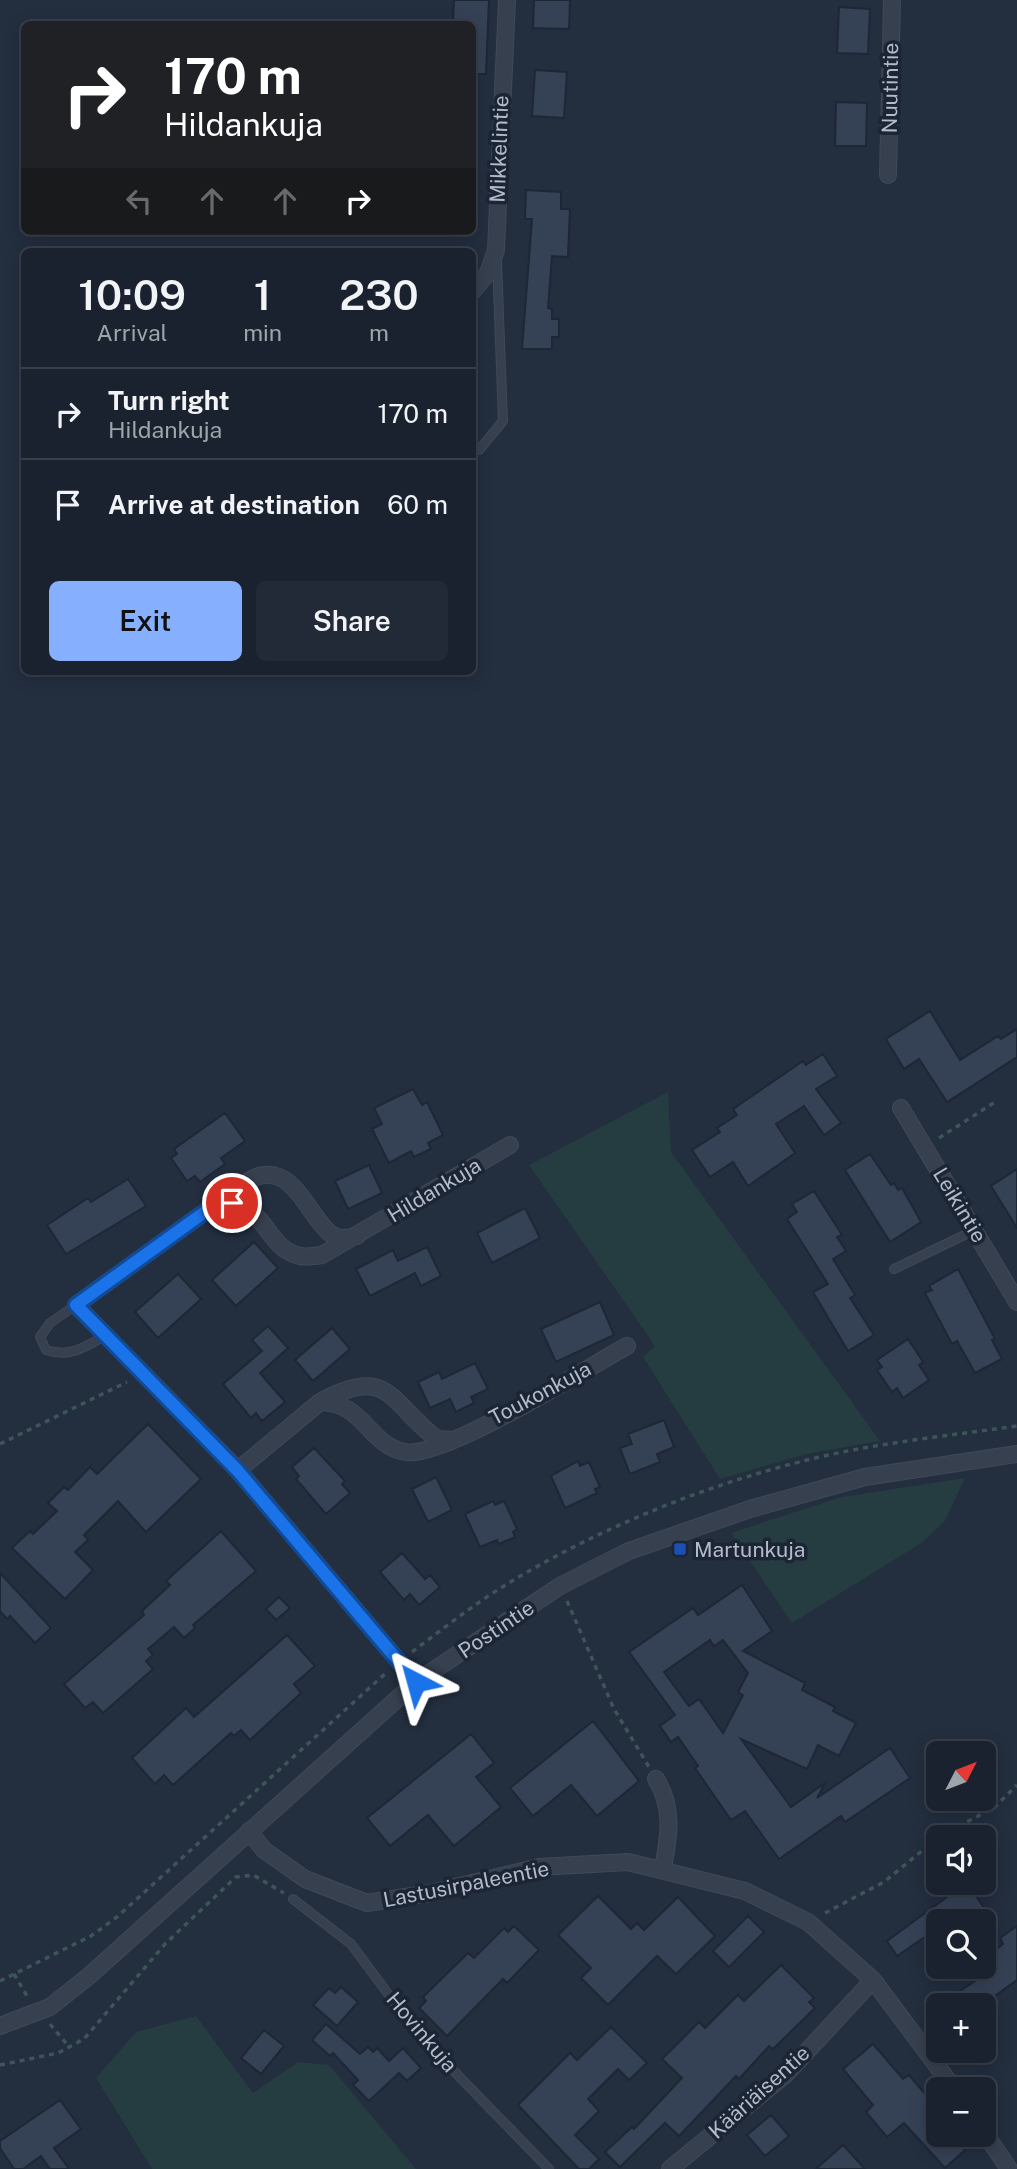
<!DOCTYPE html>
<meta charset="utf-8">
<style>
body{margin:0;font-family:"Public Sans",sans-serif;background:#232a37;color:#f1f3f6;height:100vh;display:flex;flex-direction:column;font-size:26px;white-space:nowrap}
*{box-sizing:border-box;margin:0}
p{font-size:23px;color:#9fa4aa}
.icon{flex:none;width:38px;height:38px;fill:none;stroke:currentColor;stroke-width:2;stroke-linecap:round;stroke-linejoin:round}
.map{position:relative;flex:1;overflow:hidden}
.sheet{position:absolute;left:21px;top:248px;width:455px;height:427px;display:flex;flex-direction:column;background:#1a222f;border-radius:10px;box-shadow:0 4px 18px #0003,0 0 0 2px #383f4b}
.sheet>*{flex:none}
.banner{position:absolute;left:21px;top:21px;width:455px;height:214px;border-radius:10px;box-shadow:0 4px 18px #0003,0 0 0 2px #383f4b;background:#202124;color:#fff;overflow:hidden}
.needle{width:46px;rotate:48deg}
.controls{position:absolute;left:926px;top:1741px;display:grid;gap:14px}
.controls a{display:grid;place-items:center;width:70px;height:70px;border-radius:10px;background:#1a222f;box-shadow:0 4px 18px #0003,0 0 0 2px #383f4b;font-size:35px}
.pin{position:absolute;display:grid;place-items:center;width:60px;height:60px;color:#fff;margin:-30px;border:4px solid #fff;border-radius:50%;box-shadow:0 2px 7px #0007}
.me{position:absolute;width:77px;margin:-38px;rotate:321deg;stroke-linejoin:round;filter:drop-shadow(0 0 5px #0008)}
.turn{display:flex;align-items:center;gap:24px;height:147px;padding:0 28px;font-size:32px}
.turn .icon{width:91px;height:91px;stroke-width:2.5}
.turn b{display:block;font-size:49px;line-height:60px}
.lanes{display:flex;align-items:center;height:66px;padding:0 28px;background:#0003;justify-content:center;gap:35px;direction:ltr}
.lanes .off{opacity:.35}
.eta{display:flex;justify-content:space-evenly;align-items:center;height:119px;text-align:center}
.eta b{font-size:42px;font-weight:600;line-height:49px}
.cta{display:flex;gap:14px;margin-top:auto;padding:14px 28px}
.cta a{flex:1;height:80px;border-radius:10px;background:#86b0fd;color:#111;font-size:28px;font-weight:600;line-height:80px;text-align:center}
.cta a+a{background:#232a37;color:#f1f3f6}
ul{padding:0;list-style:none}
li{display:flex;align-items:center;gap:21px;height:91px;padding:0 28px;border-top:2px solid #383f4b}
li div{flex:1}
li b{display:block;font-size:26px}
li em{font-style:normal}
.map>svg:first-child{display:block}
</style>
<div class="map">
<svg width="1017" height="2169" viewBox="0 0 1017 2169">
<rect width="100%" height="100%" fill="#232e3f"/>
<path fill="#253c40" d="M668,1092L671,1152L880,1441L807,1454L720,1479L643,1357L655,1346L529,1165Z
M965,1478L945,1521L923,1542L792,1623L731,1533L841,1497Z
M196,2016L253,2093L298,2062L329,2065L416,2169H152L96,2078L136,2032Z"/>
<path fill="#354256" stroke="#1e2736" stroke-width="2" fill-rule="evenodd" d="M454,0H489L486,74H472V24H453Z
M534,0H570L569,29L533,28Z
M839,7L870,9L868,54L837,53Z
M535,70L567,72L564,118L532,116Z
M836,102L867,103L866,146H835Z
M526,190L561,192V209H570L568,257L552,256L548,308L552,309V319H559V337H552V349H522L532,219H525Z
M930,1011L960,1060L998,1036L1001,1039L1017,1029V1057L947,1102L919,1059L904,1069L886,1039Z
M823,1054L837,1076L816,1089L841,1123L824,1135L804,1106L776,1124L795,1153L748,1186L733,1162L710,1177L692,1150L720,1132L717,1128L737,1115L733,1109L803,1061L806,1065Z
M413,1089L422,1105L427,1102L443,1135L428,1143L431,1149L414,1157L411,1151L389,1163L372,1129L382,1124L374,1108Z
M225,1113L245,1141L221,1158L225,1164L200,1182L195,1176L187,1181L171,1158L177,1154L174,1149Z
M870,1154L891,1185L894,1183L898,1190L902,1188L921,1222L890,1242L845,1170Z
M369,1165L382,1193L348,1209L335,1181Z
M1017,1169V1228L991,1186Z
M128,1179L146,1206L66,1254L47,1225L88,1198L91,1202Z
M814,1191L842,1235L837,1237L846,1251L833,1259L855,1295L850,1298L874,1335L848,1351L813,1292L828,1284L787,1219L797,1212L792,1204Z
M525,1208L540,1238L492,1263L477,1233Z
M254,1242L278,1268L236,1306L212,1280Z
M427,1247L441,1276L421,1286L415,1273L370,1296L356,1269L393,1250L398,1261Z
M958,1269L995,1339L992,1340L1002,1359L975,1373L957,1341L952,1344L925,1293L932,1290L929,1286Z
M178,1274L201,1299L158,1338L135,1312Z
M600,1302L614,1335L556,1362L541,1329Z
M268,1326L288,1348L260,1373L285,1402L262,1421L256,1413L251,1418L223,1384L262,1351L252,1340Z
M332,1328L350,1349L313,1381L295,1360Z
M908,1339L923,1362L919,1365L929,1380L903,1398L897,1388L892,1392L877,1370L882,1367L877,1360Z
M475,1363L488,1389L471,1397L474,1403L456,1412L450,1399L430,1408L418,1382L439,1372L442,1379Z
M664,1420L674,1447L657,1454L660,1462L630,1474L620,1448L632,1444L628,1434Z
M148,1424L201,1479L146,1532L118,1501L84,1535L88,1540L75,1552L93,1570L65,1599L12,1548L30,1531L33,1534L57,1511L48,1503L64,1487L68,1490L90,1467L97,1474Z
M314,1448L345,1481L342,1484L350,1493L326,1514L296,1479L299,1476L292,1467Z
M578,1461L580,1466L589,1462L600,1487L595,1489L597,1493L565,1508L551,1476Z
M436,1477L452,1510L428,1522L412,1489Z
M493,1501L495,1505L504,1501L517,1529L513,1532L515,1537L499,1544L497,1540L480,1547L465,1514Z
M221,1531L256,1571L193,1625L195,1628L184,1638L174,1627L148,1649L153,1655L146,1661L153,1669L103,1713L93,1702L85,1708L64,1684L144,1615L142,1611L170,1585L166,1581Z
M402,1553L425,1579L430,1575L440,1587L419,1605L410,1594L404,1600L380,1572Z
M0,1573L51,1628L35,1643L10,1616L7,1619L0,1611Z
M742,1585L772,1631L743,1651L805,1683L802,1690L835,1707L833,1711L856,1723L839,1756L818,1745L807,1769L741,1739L791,1807L825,1783L817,1798L890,1748L910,1778L845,1822L841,1816L779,1859L745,1811L731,1820L695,1768L698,1766L678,1737L671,1742L660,1726L675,1715L629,1652L693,1608L698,1615ZM710,1640L714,1646L723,1640L748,1673L738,1692L743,1695L723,1733L699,1699L689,1706L664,1672Z
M279,1597L290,1608L276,1620L266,1609Z
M287,1635L315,1666L294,1684L301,1693L250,1740L241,1730L234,1736L231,1733L173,1785L164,1775L155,1784L132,1758L186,1708L194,1717Z
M593,1721L639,1781L597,1816L571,1785L533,1816L510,1788Z
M471,1734L494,1763L476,1777L501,1807L454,1846L428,1815L390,1846L367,1818Z
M970,1887L986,1911L970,1922H938V1928L897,1956L887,1941L958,1889L961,1893Z
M598,1896L631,1929L637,1923L644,1930L678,1897L715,1936L676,1974L657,1956L608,2005L581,1978L591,1968L558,1935Z
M748,1916L764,1932L729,1967L713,1951Z
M514,1926L539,1950L507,1983L503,1979L447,2036L419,2008L426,2001L423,1997L468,1953L474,1958L504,1928L508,1932Z
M1017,1926V1980L981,2006H938L984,1975V1959L1003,1944L1000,1938Z
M781,1965L814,1998L809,2002L815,2008L773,2049L769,2046L739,2079L736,2076L679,2136L665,2123L620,2167L605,2152L632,2127L634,2129L682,2078L662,2059L699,2022L705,2028L738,1995L744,2001Z
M341,1987L358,2002L337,2026L313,2005L329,1988L335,1993Z
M326,2024L360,2054L368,2047L373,2052L377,2048L389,2061L403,2048L421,2068L407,2081L399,2073L369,2101L353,2085L358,2080L333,2053L330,2056L312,2040Z
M611,2027L647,2063L629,2080L618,2069L588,2099L599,2111L575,2135L599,2159L589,2169H579L518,2105L570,2053L577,2060Z
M264,2030L284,2046L261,2074L241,2058Z
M873,2044L903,2079L909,2075L938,2109V2135H951L965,2150L945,2168L904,2123L887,2137L866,2112L873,2105L843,2069Z
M60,2100L81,2129L54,2148L69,2169H50L41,2156L23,2169H14L0,2148V2141Z
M771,2115L789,2136L765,2156L747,2135Z
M843,2145L865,2169H816Z"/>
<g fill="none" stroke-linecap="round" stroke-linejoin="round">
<defs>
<path id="service" d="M479,450L503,421L497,262
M894,1269L975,1230
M76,1305L50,1323L40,1337L46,1350C70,1358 85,1347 106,1335
M293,1899L351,1944L418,2034L549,2169"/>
<path id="minor" d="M888,175L892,0
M472,292L488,273L496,250L507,0
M901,1108L1017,1302
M218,1203C230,1195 246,1180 259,1176C295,1166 310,1219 331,1234C339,1240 348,1238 357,1236
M322,1401C390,1364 390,1404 437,1439L453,1440
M238,1470L320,1402C364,1402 368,1445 405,1452C443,1459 587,1368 627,1346
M416,1682L238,1470L76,1305L213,1206C269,1196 261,1247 300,1256C306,1257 315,1256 322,1255L510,1145
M656,1779C674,1808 669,1836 663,1868
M249,1831L264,1850L305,1879L367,1903L431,1893L539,1867L628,1862L745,1891L808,1922L873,1980L955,2090
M0,2026L50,2007L89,1976L416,1682L560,1586L629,1551L750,1509L865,1477L1017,1454
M984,2132L1009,2169
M670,2169L786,2074L873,1980"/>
</defs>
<use href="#service" stroke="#404958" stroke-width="10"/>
<use href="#minor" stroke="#404958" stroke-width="18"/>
<path stroke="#3e5558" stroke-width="3.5" stroke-dasharray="5 5" stroke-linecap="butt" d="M939,1138L995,1102
M0,1444L127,1382
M567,1601L614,1709L649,1767
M412,1652C445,1627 477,1602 512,1581C602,1527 706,1485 807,1460C875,1443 947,1436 1017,1426
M825,1913L884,1882L940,1836L995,1807L1017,1785
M14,1974L27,1996
M0,1981L91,1936L117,1917L387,1672
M50,2024L70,2048
M0,2065L58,2053L84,2039L165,1944L236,1877L253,1875L284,1893"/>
<use href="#service" stroke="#37404f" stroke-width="8"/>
<use href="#minor" stroke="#37404f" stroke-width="16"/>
</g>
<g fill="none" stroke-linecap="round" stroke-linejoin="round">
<defs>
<path id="route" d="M232,1203L213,1206L76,1305L238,1471L416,1682"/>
</defs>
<use href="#route" stroke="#114b97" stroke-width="18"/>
<use href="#route" stroke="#1a73e8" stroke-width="12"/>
</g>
<rect fill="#1a4fb4" stroke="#1c2534" stroke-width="2.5" x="673" y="1542" width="14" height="14" rx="3.5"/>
<g text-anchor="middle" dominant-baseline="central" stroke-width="7" stroke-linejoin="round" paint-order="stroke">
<g font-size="21" fill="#b3bbca" stroke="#1c2534">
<text transform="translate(890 88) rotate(-89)">Nuutintie</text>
<text transform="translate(499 149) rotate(-88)">Mikkelintie</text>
<text transform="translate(434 1190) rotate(-31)">Hildankuja</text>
<text transform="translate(960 1205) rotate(59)">Leikintie</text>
<text transform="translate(540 1393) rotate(-28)">Toukonkuja</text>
<text transform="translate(496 1629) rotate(-34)">Postintie</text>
<text transform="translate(466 1884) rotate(-11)">Lastusirpaleentie</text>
<text transform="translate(422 2032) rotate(50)">Hovinkuja</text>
<text transform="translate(759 2092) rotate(-42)">Kääriäisentie</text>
</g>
<g font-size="21" fill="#b3bbca" stroke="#1c2534" text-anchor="start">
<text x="694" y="1549">Martunkuja</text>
</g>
</g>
</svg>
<div class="controls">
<a><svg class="needle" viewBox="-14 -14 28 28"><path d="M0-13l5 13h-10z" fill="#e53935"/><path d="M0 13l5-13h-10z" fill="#9fa4aa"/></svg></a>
<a><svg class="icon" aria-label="sound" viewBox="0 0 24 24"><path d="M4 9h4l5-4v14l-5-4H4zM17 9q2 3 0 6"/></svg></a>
<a><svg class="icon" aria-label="search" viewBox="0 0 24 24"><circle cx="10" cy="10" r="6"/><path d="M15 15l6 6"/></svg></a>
<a>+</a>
<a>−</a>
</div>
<div class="pin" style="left:232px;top:1203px;background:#d93025"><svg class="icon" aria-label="arrive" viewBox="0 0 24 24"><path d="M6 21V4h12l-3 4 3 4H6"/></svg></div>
<svg class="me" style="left:416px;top:1682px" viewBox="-20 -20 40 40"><path d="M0-17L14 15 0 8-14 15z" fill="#1a73e8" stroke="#fff" stroke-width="4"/></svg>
<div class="banner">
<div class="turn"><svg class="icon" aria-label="right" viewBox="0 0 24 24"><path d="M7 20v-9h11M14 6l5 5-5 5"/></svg><div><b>170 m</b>Hildankuja</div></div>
<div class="lanes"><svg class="icon off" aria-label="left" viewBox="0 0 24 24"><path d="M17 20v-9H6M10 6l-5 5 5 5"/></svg><svg class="icon off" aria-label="ahead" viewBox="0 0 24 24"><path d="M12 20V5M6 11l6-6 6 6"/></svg><svg class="icon off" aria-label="ahead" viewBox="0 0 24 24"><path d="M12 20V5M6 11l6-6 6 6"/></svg><svg class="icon" aria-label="right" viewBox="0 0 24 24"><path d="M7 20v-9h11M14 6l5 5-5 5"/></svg></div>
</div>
<section class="sheet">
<div class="eta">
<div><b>10:09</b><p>Arrival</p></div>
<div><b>1</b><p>min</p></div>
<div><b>230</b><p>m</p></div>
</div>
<ul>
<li><svg class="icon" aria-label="right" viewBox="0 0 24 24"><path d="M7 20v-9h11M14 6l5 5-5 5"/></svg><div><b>Turn right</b><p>Hildankuja</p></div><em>170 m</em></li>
<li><svg class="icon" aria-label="arrive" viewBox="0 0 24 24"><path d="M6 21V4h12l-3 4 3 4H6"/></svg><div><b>Arrive at destination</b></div><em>60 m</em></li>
</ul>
<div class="cta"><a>Exit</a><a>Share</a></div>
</section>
</div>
